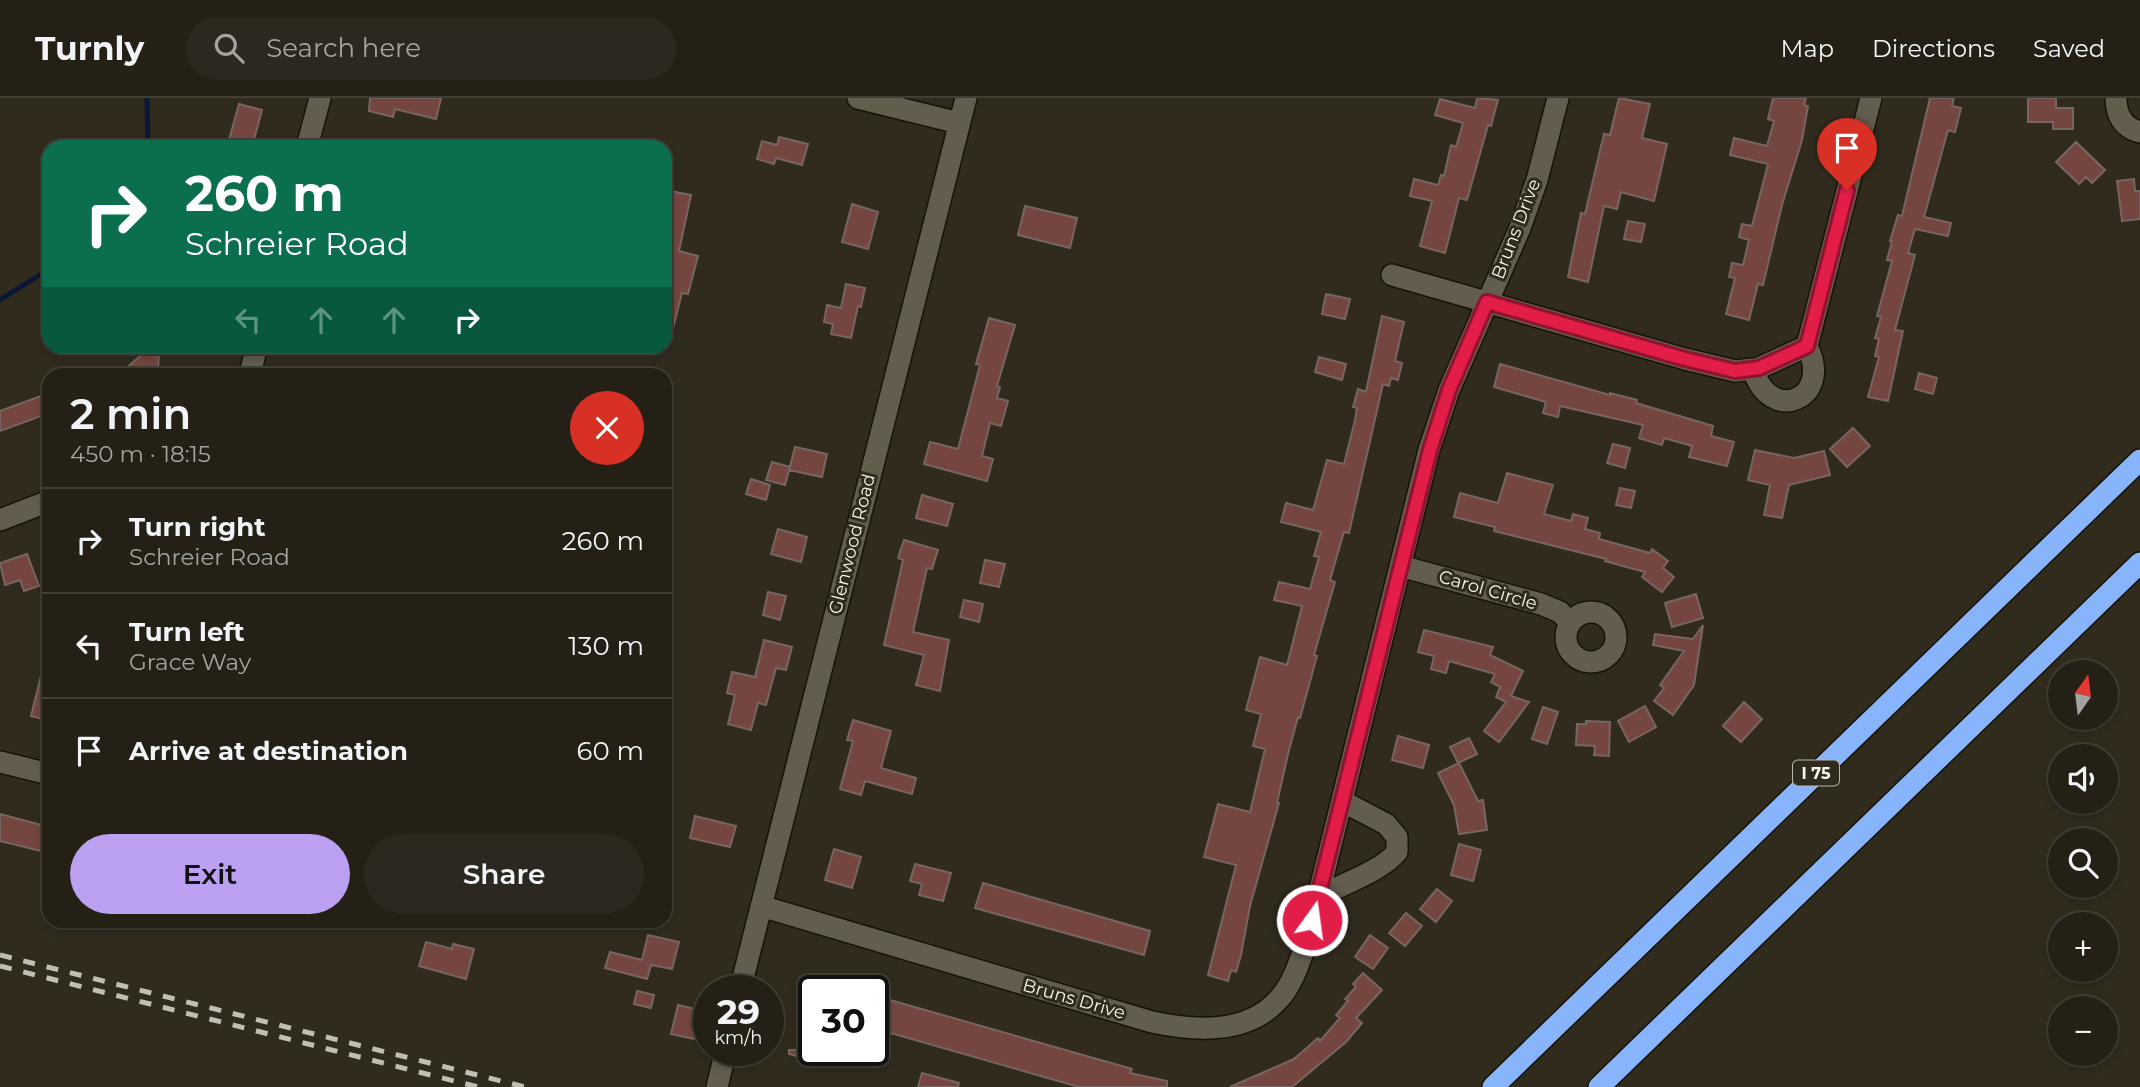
<!DOCTYPE html>
<meta charset="utf-8">
<style>
body{margin:0;font-family:Montserrat,sans-serif;background:#2c281f;color:#f1f3f6;height:100vh;display:flex;flex-direction:column;font-size:26px;white-space:nowrap}
*{box-sizing:border-box;margin:0}
p{font-size:23px;color:#a3a3a1}
.icon{flex:none;width:38px;height:38px;fill:none;stroke:currentColor;stroke-width:2;stroke-linecap:round;stroke-linejoin:round}
.map{position:relative;flex:1;overflow:hidden}
.drawer{position:absolute;left:42px;top:270px;width:630px;height:560px;display:flex;flex-direction:column;background:#242016;border-radius:21px;box-shadow:0 4px 10px #0003,0 0 0 2px #413e35}
.drawer>*{flex:none}
.hud{position:absolute;left:42px;top:42px;width:630px;height:214px;border-radius:21px;box-shadow:0 4px 10px #0003,0 0 0 2px #413e35;background:#0b6e4f;color:#fff;overflow:hidden}
.needle{width:46px;rotate:14deg}
.buttons{position:absolute;left:2048px;top:562px;display:grid;gap:14px}
.buttons a{display:grid;place-items:center;width:70px;height:70px;border-radius:50%;background:#242016;box-shadow:0 4px 10px #0003,0 0 0 2px #413e35;font-size:35px}
.speed{position:absolute;left:693px;top:877px;display:flex;gap:14px;font-size:35px;font-weight:700;text-align:center}
.speed>*{display:grid;place-content:center;width:91px;height:91px;border-radius:50%;background:#242016;box-shadow:0 4px 10px #0003,0 0 0 2px #413e35;line-height:1}
.speed small{font-size:18px;font-weight:400}
.speed .limit{border:4px solid #111;border-radius:10px;background:#fff;color:#111}
.pin{position:absolute;display:grid;place-items:center;width:60px;height:60px;color:#fff;margin:-72px -30px;border-radius:50% 50% 50% 0;rotate:-45deg;box-shadow:0 0 7px #0007}
.pin .icon{rotate:45deg}
.me{position:absolute;width:77px;margin:-38px;rotate:14deg;stroke-linejoin:round;filter:drop-shadow(0 0 5px #0008)}
.turn{display:flex;align-items:center;gap:24px;height:147px;padding:0 28px;font-size:32px}
.turn .icon{width:91px;height:91px;stroke-width:2.5}
.turn b{display:block;font-size:49px;line-height:60px}
.lanes{display:flex;align-items:center;height:66px;padding:0 28px;background:#0003;justify-content:center;gap:35px;direction:ltr}
.lanes .off{opacity:.35}
.round{display:grid;place-items:center;flex:none;width:74px;height:74px;border-radius:37px;background:#2c281f}
.headline{display:flex;align-items:center;justify-content:space-between;height:119px;padding:0 28px}
h1{font-size:42px;font-weight:600;line-height:52px}
.action{display:flex;gap:14px;margin-top:auto;padding:14px 28px}
.action a{flex:1;height:80px;border-radius:42px;background:#bca0f2;color:#111;font-size:28px;font-weight:600;line-height:80px;text-align:center}
.action a+a{background:#2c281f;color:#f1f3f6}
ul{padding:0;list-style:none}
li{display:flex;align-items:center;gap:21px;height:105px;padding:0 28px;border-top:2px solid #413e35}
li div{flex:1}
li b{display:block;font-size:26px}
li em{font-style:normal}
header{display:flex;align-items:center;gap:42px;box-sizing:border-box;height:98px;padding:0 35px;background:#242016;border-bottom:2px solid #413e35}
header strong{font-size:33px}
nav{display:flex;gap:38px;margin-inline-start:auto;font-size:24px}
.search{width:490px;height:63px;background:#2c281f;display:flex;align-items:center;gap:18px;box-sizing:border-box;padding:0 24px;border-radius:38px;color:#a3a3a1;font-size:26px}
.map>svg:first-child{display:block}
</style>
<header>
<strong>Turnly</strong>
<div class="search"><svg class="icon" aria-label="search" viewBox="0 0 24 24"><circle cx="10" cy="10" r="6"/><path d="M15 15l6 6"/></svg>Search here</div>
<nav><a>Map</a><a>Directions</a><a>Saved</a></nav>
</header>
<div class="map">
<svg width="2140" height="989" viewBox="0 0 2140 989">
<rect width="100%" height="100%" fill="#302b1d"/>
<g fill="none" stroke-linecap="round" stroke-linejoin="round">
<path stroke="#0a1737" stroke-width="5" d="M147,0L148,49
M0,202L49,171"/>
</g>
<path fill="#74463f" stroke="#786562" stroke-width="2" d="M370,0H441L436,21L395,11L393,19L369,13Z
M1477,0L1498,2L1491,28L1488,27L1467,102L1459,100L1445,155L1420,148L1432,103L1410,98L1414,81L1438,87L1441,77L1444,78L1451,47L1456,49L1463,25L1435,17L1440,1L1475,10Z
M1619,0L1650,6L1642,40L1667,46L1654,103L1621,94L1617,111L1604,108L1588,184L1568,179L1581,115L1585,116L1604,36L1610,37Z
M1773,0H1806L1804,7L1808,8L1802,42L1782,107L1763,187L1758,186L1749,222L1726,216L1735,180L1729,179L1732,165L1743,167L1749,142L1739,139L1742,126L1752,128L1768,66L1730,57L1734,40L1767,48L1774,23L1768,21Z
M1930,0H1954L1952,8L1961,10L1955,34L1948,32L1924,119L1951,125L1948,138L1915,131L1908,155L1915,157L1895,232L1903,233L1888,303L1868,299L1879,259L1875,258L1879,241L1875,240L1881,219L1877,218L1892,163L1887,162L1892,143H1890L1898,117L1902,118Z
M2028,0H2056V10H2073V31H2053V24H2028Z
M239,6L262,12L252,49H227Z
M779,39L808,46L802,67L776,60L774,66L757,61L762,43L777,47Z
M2076,44L2105,72L2092,85L2086,79L2079,86L2056,64Z
M2134,81L2135,93H2140V121L2122,123L2117,83Z
M671,93L691,97L679,153L698,158L688,196L682,195L670,242L665,241V96L669,97Z
M852,106L878,114L868,151L842,144Z
M1025,108L1077,120L1070,150L1018,137Z
M1628,123L1645,126L1641,144L1624,141Z
M846,186L865,190L861,209L858,208L851,240L831,236L833,226L824,224L827,207L841,210Z
M1326,196L1350,201L1345,221L1322,216Z
M1382,218L1404,224L1395,263L1402,265L1398,282L1391,280L1389,288L1383,286L1349,435L1344,434L1330,482L1335,484L1314,557L1317,558L1300,620L1298,619L1288,656L1277,705H1279L1250,808L1241,857L1236,874L1231,872L1228,883L1208,877L1236,767L1204,759L1218,706L1250,714L1265,651L1253,648L1261,616L1246,612L1260,559L1287,567L1302,508L1274,502L1279,484L1310,491L1319,459L1314,458L1321,434L1281,424L1286,405L1313,412L1327,362L1344,366L1355,322L1357,310L1353,309L1358,291L1366,294Z
M989,220L1015,227L997,288L1000,289L997,300L1008,303L1001,328L990,325L982,358L993,361L987,383L924,366L930,344L958,351L980,267L976,266Z
M151,248H159L158,276H120Z
M1319,259L1346,266L1342,282L1315,274Z
M1500,266L1610,297V295L1637,302L1636,305L1713,328L1711,338L1734,344L1727,368L1689,359L1692,348L1664,340L1662,347L1639,340L1643,327L1560,308L1558,319L1543,315L1546,304L1494,289Z
M1919,275L1937,280L1933,296L1915,291Z
M49,295V315L0,333V313Z
M1853,330L1870,348L1847,369L1830,351Z
M1613,346L1630,350L1625,370L1607,365Z
M795,349L827,356L822,379L789,372Z
M1755,352L1794,360L1824,353L1830,377L1789,387L1782,420L1764,417L1770,387L1748,382Z
M772,364L790,369L785,387L766,382Z
M1507,375L1553,387L1544,416L1571,423L1573,416L1588,420L1585,431L1600,435L1599,441L1650,455L1652,451L1668,463L1663,470L1674,479L1662,494L1642,479L1645,474L1605,463L1606,461L1494,433L1495,429L1454,419L1460,395L1498,405Z
M751,381L770,387L766,402L746,396Z
M1620,390L1635,393L1631,410L1616,407Z
M922,397L953,406L947,428L916,420Z
M778,431L807,439L801,464L771,456Z
M904,442L938,452L932,471L927,470L913,534L949,542L940,593L916,587L924,557L884,547L903,462L898,460Z
M27,456L39,488L24,493L20,482L5,487L0,465Z
M985,462L1005,466L999,489L980,485Z
M768,494L786,498L780,522L763,517Z
M1696,496L1703,520L1672,529L1665,505Z
M964,502L983,506L979,524L960,519Z
M1703,527L1694,587L1673,617L1654,603L1664,590L1660,587L1684,553L1653,547L1655,536L1693,541Z
M1424,532L1493,549L1490,557L1523,573L1511,598L1529,604L1499,644L1484,633L1506,604L1496,599L1500,589L1491,584L1495,576L1449,563L1446,575L1431,571L1434,558L1418,554Z
M764,542L792,549L786,572L776,570L766,607L758,605L751,632L728,626L735,597L727,595L732,574L755,579Z
M44,566L49,567V623L31,618Z
M1744,604L1762,621L1741,644L1723,628Z
M1645,608L1656,629L1629,644L1618,623Z
M1543,609L1558,614L1547,646L1532,641Z
M853,622L891,633L881,670L916,680L912,696L865,683L861,697L840,691L853,643L847,642Z
M1586,623L1610,624L1609,658L1594,657L1595,648L1576,647L1577,626H1586Z
M1398,638L1429,647L1423,670L1392,662Z
M1469,640L1477,656L1458,665L1450,649Z
M1459,665L1478,703L1483,702L1487,732L1459,736L1454,707L1438,675Z
M0,716L49,729V755L0,743Z
M695,718L736,728L730,749L690,740Z
M1459,746L1481,752L1473,783L1451,777Z
M834,751L861,759L852,790L825,782Z
M915,766L951,775L943,803L919,797L922,786L910,783Z
M983,785L1150,833L1144,857L975,810Z
M1437,791L1452,803L1436,824L1420,811Z
M1406,815L1422,828L1405,848L1389,835Z
M648,837L679,844L672,871L651,867L647,881L605,870L610,854L642,862Z
M1370,837L1388,850L1373,871L1355,859Z
M426,844L452,851L453,846L474,851L466,881L419,868Z
M1363,875L1382,892L1356,920L1362,925L1346,944L1292,989H1230L1294,961L1318,940L1320,943L1340,920L1336,917L1348,903L1345,901L1356,889L1353,886Z
M637,893L654,897L651,910L634,906Z
M873,900L889,905L890,902L1132,971L1130,975L1167,983V989H1079L873,930Z
M678,907L695,911L692,921L698,922L694,941L671,936Z
M789,952H836L832,968L789,956Z
M922,975L959,985L958,989H918Z"/>
<g fill="none" stroke-linecap="round" stroke-linejoin="round">
<defs>
<path id="minor" d="M858,0L959,25
M2116,0C2116,17 2123,30 2140,34
M307,49L320,0
M1392,177L1685,261L1735,273L1753,271L1759,270L1807,248
M1807,248L1871,0
M1753,271C1770,328 1834,301 1807,248
M250,276L257,248
M0,422L49,403
M1400,468L1541,506L1560,514L1570,525
M1566 539a25 25 0 1 1 50 0a25 25 0 1 1-50 0Z
M0,664L49,676
M1318,800C1342,785 1379,775 1397,754V739L1386,726L1342,703
M761,808L1152,924C1195,933 1247,937 1279,901C1293,886 1300,862 1307,843L1429,352L1449,292L1520,130L1537,82L1558,0
M740,892L966,0
M717,989L726,952"/>
<path id="highway" d="M1493,989L2140,362
M1599,989L2140,465"/>
</defs>
<use href="#minor" stroke="#181307" stroke-width="24"/>
<use href="#highway" stroke="#181307" stroke-width="24"/>
<use href="#minor" stroke="#635d4e" stroke-width="21"/>
<use href="#highway" stroke="#88b4fc" stroke-width="21"/>
<path stroke="#c2beb4" stroke-width="5" stroke-dasharray="12 12" stroke-linecap="butt" d="M0,857L525,989
M0,868L478,989"/>
</g>
<g fill="none" stroke-linecap="round" stroke-linejoin="round">
<defs>
<path id="route" d="M1312,822L1430,352L1449,292L1487,204L1685,261L1735,273L1759,270L1807,248L1847,92"/>
</defs>
<use href="#route" stroke="#92132f" stroke-width="18"/>
<use href="#route" stroke="#e11d48" stroke-width="12"/>
</g>
<g text-anchor="middle" dominant-baseline="central" stroke-width="6" stroke-linejoin="round" paint-order="stroke">
<rect fill="#302b1d" stroke="#bbb8ad" stroke-width="2" x="1793" y="662.5" width="46" height="25" rx="5"/>
<g font-size="16" font-weight="bold" fill="#f7f4eb">
<text x="1816" y="675">I 75</text>
</g>
<g font-size="18" fill="#f7f4eb" stroke="#302b1d">
<text transform="translate(1516 131) rotate(-69)">Bruns Drive</text>
<text transform="translate(852 446) rotate(-76)">Glenwood Road</text>
<text transform="translate(1488 492) rotate(16)">Carol Circle</text>
<text transform="translate(1074 901) rotate(16)">Bruns Drive</text>
</g>
</g>
</svg>
<div class="buttons">
<a><svg class="needle" viewBox="-14 -14 28 28"><path d="M0-13l5 13h-10z" fill="#e53935"/><path d="M0 13l5-13h-10z" fill="#a3a3a1"/></svg></a>
<a><svg class="icon" aria-label="sound" viewBox="0 0 24 24"><path d="M4 9h4l5-4v14l-5-4H4zM17 9q2 3 0 6"/></svg></a>
<a><svg class="icon" aria-label="search" viewBox="0 0 24 24"><circle cx="10" cy="10" r="6"/><path d="M15 15l6 6"/></svg></a>
<a>+</a>
<a>−</a>
</div>
<div class="speed"><div>29<small>km/h</small></div><div class="limit">30</div></div>
<div class="pin" style="left:1847px;top:92px;background:#d93025"><svg class="icon" aria-label="arrive" viewBox="0 0 24 24"><path d="M6 21V4h12l-3 4 3 4H6"/></svg></div>
<svg class="me" style="left:1312px;top:822px" viewBox="-20 -20 40 40"><circle r="17" fill="#e11d48" stroke="#fff" stroke-width="3"/><path d="M0-11L8 9 0 5-8 9z" fill="#fff"/></svg>
<div class="hud">
<div class="turn"><svg class="icon" aria-label="right" viewBox="0 0 24 24"><path d="M7 20v-9h11M14 6l5 5-5 5"/></svg><div><b>260 m</b>Schreier Road</div></div>
<div class="lanes"><svg class="icon off" aria-label="left" viewBox="0 0 24 24"><path d="M17 20v-9H6M10 6l-5 5 5 5"/></svg><svg class="icon off" aria-label="ahead" viewBox="0 0 24 24"><path d="M12 20V5M6 11l6-6 6 6"/></svg><svg class="icon off" aria-label="ahead" viewBox="0 0 24 24"><path d="M12 20V5M6 11l6-6 6 6"/></svg><svg class="icon" aria-label="right" viewBox="0 0 24 24"><path d="M7 20v-9h11M14 6l5 5-5 5"/></svg></div>
</div>
<section class="drawer">
<div class="headline"><div><h1>2 min</h1><p>450 m · 18:15</p></div><a class="round" style="background:#d93025;color:#fff"><svg class="icon" aria-label="close" viewBox="0 0 24 24"><path d="M6 6l12 12M18 6L6 18"/></svg></a></div>
<ul>
<li><svg class="icon" aria-label="right" viewBox="0 0 24 24"><path d="M7 20v-9h11M14 6l5 5-5 5"/></svg><div><b>Turn right</b><p>Schreier Road</p></div><em>260 m</em></li>
<li><svg class="icon" aria-label="left" viewBox="0 0 24 24"><path d="M17 20v-9H6M10 6l-5 5 5 5"/></svg><div><b>Turn left</b><p>Grace Way</p></div><em>130 m</em></li>
<li><svg class="icon" aria-label="arrive" viewBox="0 0 24 24"><path d="M6 21V4h12l-3 4 3 4H6"/></svg><div><b>Arrive at destination</b></div><em>60 m</em></li>
</ul>
<div class="action"><a>Exit</a><a>Share</a></div>
</section>
</div>
